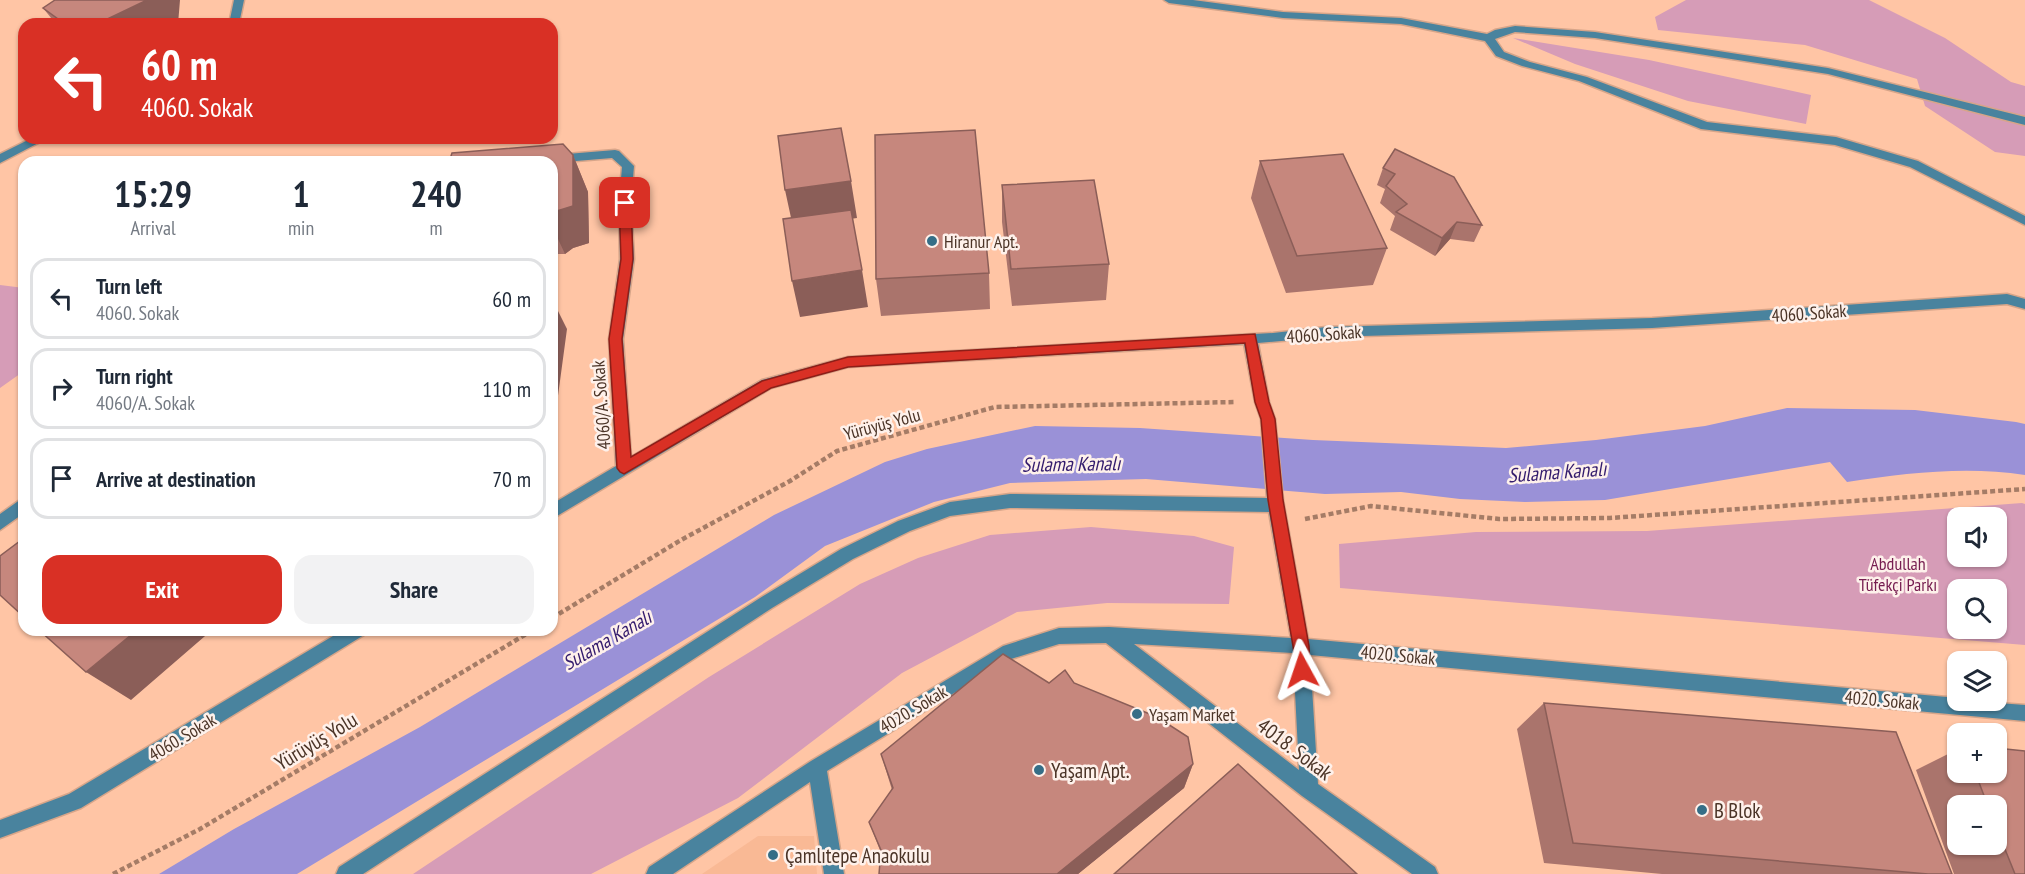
<!DOCTYPE html>
<meta charset="utf-8">
<style>
body{margin:0;font-family:"PT Sans Narrow",sans-serif;background:#f2f2f3;color:#1f2937;height:100vh;display:flex;flex-direction:column;font-size:22px;white-space:nowrap}
*{box-sizing:border-box;margin:0}
p{font-size:20px;color:#747a83}
.icon{flex:none;width:33px;height:33px;fill:none;stroke:currentColor;stroke-width:2;stroke-linecap:round;stroke-linejoin:round}
.map{position:relative;flex:1;overflow:hidden}
.panel{position:absolute;left:18px;top:156px;width:540px;height:480px;display:flex;flex-direction:column;background:#fff;border-radius:18px;box-shadow:0 2px 4px #0004}
.panel>*{flex:none}
.hud{position:absolute;left:18px;top:18px;width:540px;height:126px;border-radius:18px;box-shadow:0 2px 4px #0004;background:#d93025;color:#fff;overflow:hidden}
.buttons{position:absolute;left:1947px;top:507px;display:grid;gap:12px}
.buttons a{display:grid;place-items:center;width:60px;height:60px;border-radius:12px;background:#fff;box-shadow:0 2px 4px #0004;font-size:30px}
.pin{position:absolute;display:grid;place-items:center;width:51px;height:51px;color:#fff;margin:-26px;border-radius:12px;box-shadow:0 3px 9px #0006}
.me{position:absolute;width:66px;margin:-33px;rotate:355deg;stroke-linejoin:round;filter:drop-shadow(0 0 4px #0008)}
.turn{display:flex;align-items:center;gap:21px;height:126px;padding:0 24px;font-size:27px}
.turn .icon{width:78px;height:78px;stroke-width:2.5}
.turn b{display:block;font-size:42px;line-height:51px}
.eta{display:flex;justify-content:space-evenly;align-items:center;height:102px;text-align:center}
.eta b{font-size:36px;font-weight:600;line-height:42px}
.cta{display:flex;gap:12px;margin-top:auto;padding:12px 24px}
.cta a{flex:1;height:69px;border-radius:18px;background:#d93025;color:#fff;font-size:24px;font-weight:600;line-height:69px;text-align:center}
.cta a+a{background:#f2f2f3;color:#1f2937}
ul{padding:0;list-style:none}
li{display:flex;align-items:center;gap:18px;height:81px;margin:0 12px 9px;padding:0 12px;border:3px solid #e0e1e3;border-radius:18px}
li div{flex:1}
li b{display:block;font-size:22px}
li em{font-style:normal}
.map>svg:first-child{display:block}
</style>
<div class="map">
<svg width="2025" height="874" viewBox="0 0 2025 874">
<rect width="100%" height="100%" fill="#ffc5a5"/>
<path fill="#f9b995" d="M758,836H814L817,874H702Z"/>
<path fill="#d69cb7" fill-rule="evenodd" d="M1686,0H1869L1945,38L2011,82L2025,86V156L1995,152L1925,106L1917,79L1805,45L1658,30L1655,17Z
M1513,38L1649,60L1811,95L1806,124L1688,101L1575,64Z
M0,285L24,288V371L0,388Z
M2022,503L2025,504V645L1340,588L1339,544L1476,532L1647,531ZM1958,518H1996V556H1958ZM1958,590H1996V628H1958Z
M1091,527L1194,536L1234,547L1229,604L1107,603L1017,612L902,673L738,798L591,874H413L709,677L860,584L918,558L990,535Z"/>
<path fill="#9a91d7" d="M1787,408L1915,410L2016,422L2025,424V475C1966,466 1906,473 1847,482L1830,462L1605,500L1525,502L1460,499L1401,492L1325,494L1146,479L1010,483L934,502L825,546L755,597L297,874H159L234,829L420,727L774,515L885,462L927,449L1035,426L1140,428L1313,440L1506,448L1596,440L1705,426Z"/>
<g fill="none" stroke-linecap="round" stroke-linejoin="round">
<defs>
<path id="minor" d="M234,0H244L239,24H229Z
M1164,0H1193L1283,12L1401,18L1487,34L1495,30L1515,26L1595,32L1828,68L2025,117V125L1828,74L1595,38L1515,32L1495,39L1504,52L1530,62L1587,77L1707,122L1836,137L1918,161L2025,216V225L1910,167L1835,145L1701,129L1579,81L1522,66L1496,56L1485,41L1401,24L1283,18L1169,3Z
M32,138H48L0,163V154Z
M615,150L619,151L634,166L631,203L634,259L623,339L631,457L762,380L848,357L1273,333L1326,327L1652,318L2007,294L2025,299V309L2007,304L1652,328L1326,337L1258,343L1269,402L1275,419L1283,500L1308,639L1958,698V700L2025,705V721L1310,655L1318,784L1435,867L1438,874H1412L1302,796L1106,643L1059,644L1008,660L827,771L844,874H824L810,782L673,874H646L649,867L811,761L1003,646L1059,628L1109,627L1291,638L1269,512L1010,508L950,516L910,531L853,559L772,608L363,874H336L339,867L760,598L841,549L898,521L950,502L1010,494L1267,498L1261,419L1255,402L1244,344L848,367L771,388L552,519V504L616,466L609,339L620,259L619,203L622,167L612,158L552,163L513,162L519,158ZM1134,644L1293,653L1299,770Z
M24,497V513L0,530V514Z
M343,630H366L364,635L81,808L0,838V820L69,794Z"/>
</defs>
<use href="#minor" stroke="#d7a589" stroke-width="3"/>
<path stroke="#a57c66" stroke-width="4.5" stroke-dasharray="5 3" stroke-linecap="butt" d="M1305,519L1371,506L1499,519L1610,518L2025,489
M552,618L681,540L790,481L837,451L995,407L1235,402
M113,874L200,829L533,630"/>
<use href="#minor" fill="#49839e" fill-rule="evenodd"/>
</g>
<path fill="#aa746c" fill-rule="evenodd" d="M43,8L178,24H56Z
M1395,149L1482,225L1474,242L1450,239L1435,256L1390,230L1395,216L1380,203L1385,189L1377,185L1383,168Z
M573,155L588,192L589,243L573,248L565,254H552V162Z
M1260,161L1387,248L1373,285L1286,293L1251,198Z
M1002,185L1109,264L1106,300L1012,306L1002,222Z
M989,273L990,309L881,316L876,279Z
M1049,683H1074L1193,764L1184,788L1078,874H879L881,853L869,822L892,790L881,754Z
M1544,703L1952,874H1662L1544,863L1517,729Z
M1958,749V772H1996L2025,874H1954L1916,770ZM1958,806H1996V844H1958Z"/>
<path fill="#8b5e58" d="M147,0H180L178,24H97Z
M573,155L588,192L589,243L573,248L565,254L552,226V214Z
M851,181L857,218L793,227L785,190Z
M1457,222L1450,239L1435,256L1442,238Z
M862,270L868,307L800,317L792,281Z
M552,299L567,329L552,440Z
M137,630H212L131,700L86,672Z
M1193,764L1184,788L1078,874H1057Z"/>
<path fill="#c6877d" stroke="#8b5e58" stroke-width="1.5" d="M55,0H147L97,24H65L43,8Z
M841,128L851,181L785,190L778,136Z
M975,130L989,273L876,279L875,135Z
M563,144L573,155V206L557,211L552,214V162H449L452,153Z
M1395,149L1454,177L1482,225L1457,222L1442,238L1396,212L1407,204L1386,186L1395,174L1383,168Z
M1343,154L1387,248L1297,256L1260,161Z
M1094,180L1109,264L1011,269L1002,185Z
M851,210L862,270L792,281L783,219Z
M24,538V617L0,595V556Z
M39,630H137L86,672Z
M1003,654L1049,683L1065,670L1074,683L1157,717L1188,737L1193,764L1057,874H879L881,850L869,822L893,788L881,754Z
M1544,703L1896,732L1952,874H1928L1573,843Z
M1996,748L2025,751V874H2015L1996,827V806H1988L1975,772H1996Z
M1238,764L1357,874H1114Z"/>
<path fill="#d93025" stroke="#8d1f18" stroke-width="1.5" d="M625,199L631,203L633,259L622,339L631,457L762,381L848,357L1255,334L1269,402L1275,419L1283,500L1309,646L1310,670L1308,675L1302,677L1297,675L1293,646L1268,500L1261,419L1255,402L1245,343L848,367L771,388L624,474L620,472L617,468L609,339L621,259L619,203Z"/>
<g fill="#356e87" stroke="#fef1eb" stroke-width="2">
<circle cx="932" cy="241" r="6"/>
<circle cx="1137" cy="714" r="6"/>
<circle cx="1039" cy="770" r="6"/>
<circle cx="1702" cy="810" r="6"/>
<circle cx="773" cy="855" r="6"/>
</g>
<g text-anchor="middle" dominant-baseline="central" stroke-width="5" stroke-linejoin="round" paint-order="stroke">
<g font-size="18" fill="#4b3427" stroke="#fef1eb" text-anchor="start">
<text x="944" y="241">Hiranur Apt.</text>
<text x="1149" y="714">Yaşam Market</text>
</g>
<g font-size="18" fill="#4b3427" stroke="#fef1eb">
<text transform="translate(1809 313) rotate(-4)">4060. Sokak</text>
<text transform="translate(1324 334) rotate(-4)">4060. Sokak</text>
<text transform="translate(601 405) rotate(-94)">4060/A. Sokak</text>
<text transform="translate(882 424) rotate(-15)">Yürüyüş Yolu</text>
<text transform="translate(1398 655) rotate(5)">4020. Sokak</text>
<text transform="translate(1882 700) rotate(5)">4020. Sokak</text>
<text transform="translate(913 709) rotate(-31)">4020. Sokak</text>
<text transform="translate(182 737) rotate(-31)">4060. Sokak</text>
</g>
<g font-size="18" fill="#761d50" stroke="#fef1eb">
<text x="1898" y="563">Abdullah<tspan x="1898" dy="21">Tüfekçi Parkı</tspan></text>
</g>
<g font-size="20" font-style="italic" fill="#331b6d" stroke="#fef1eb">
<text transform="translate(1071 464) rotate(-1)">Sulama Kanalı</text>
<text transform="translate(1557 472) rotate(-4)">Sulama Kanalı</text>
<text transform="translate(607 640) rotate(-30)">Sulama Kanalı</text>
</g>
<g font-size="21" fill="#4b3427" stroke="#fef1eb">
<text transform="translate(316 741) rotate(-31)">Yürüyüş Yolu</text>
<text transform="translate(1295 749) rotate(37)">4018. Sokak</text>
</g>
<g font-size="21" fill="#4b3427" stroke="#fef1eb" text-anchor="start">
<text x="1051" y="770">Yaşam Apt.</text>
<text x="1714" y="810">B Blok</text>
<text x="785" y="855">Çamlıtepe Anaokulu</text>
</g>
</g>
</svg>
<div class="buttons">
<a><svg class="icon" aria-label="sound" viewBox="0 0 24 24"><path d="M4 9h4l5-4v14l-5-4H4zM17 9q2 3 0 6"/></svg></a>
<a><svg class="icon" aria-label="search" viewBox="0 0 24 24"><circle cx="10" cy="10" r="6"/><path d="M15 15l6 6"/></svg></a>
<a><svg class="icon" aria-label="layers" viewBox="0 0 24 24"><path d="M12 4l9 5-9 5-9-5zM3 14l9 5 9-5"/></svg></a>
<a>+</a>
<a>−</a>
</div>
<div class="pin" style="left:625px;top:203px;background:#d93025"><svg class="icon" aria-label="arrive" viewBox="0 0 24 24"><path d="M6 21V4h12l-3 4 3 4H6"/></svg></div>
<svg class="me" style="left:1302px;top:670px" viewBox="-20 -20 40 40"><path d="M0-17L14 15 0 8-14 15z" fill="#d93025" stroke="#fff" stroke-width="4"/></svg>
<div class="hud">
<div class="turn"><svg class="icon" aria-label="left" viewBox="0 0 24 24"><path d="M17 20v-9H6M10 6l-5 5 5 5"/></svg><div><b>60 m</b>4060. Sokak</div></div>
</div>
<section class="panel">
<div class="eta">
<div><b>15:29</b><p>Arrival</p></div>
<div><b>1</b><p>min</p></div>
<div><b>240</b><p>m</p></div>
</div>
<ul>
<li><svg class="icon" aria-label="left" viewBox="0 0 24 24"><path d="M17 20v-9H6M10 6l-5 5 5 5"/></svg><div><b>Turn left</b><p>4060. Sokak</p></div><em>60 m</em></li>
<li><svg class="icon" aria-label="right" viewBox="0 0 24 24"><path d="M7 20v-9h11M14 6l5 5-5 5"/></svg><div><b>Turn right</b><p>4060/A. Sokak</p></div><em>110 m</em></li>
<li><svg class="icon" aria-label="arrive" viewBox="0 0 24 24"><path d="M6 21V4h12l-3 4 3 4H6"/></svg><div><b>Arrive at destination</b></div><em>70 m</em></li>
</ul>
<div class="cta"><a>Exit</a><a>Share</a></div>
</section>
</div>
